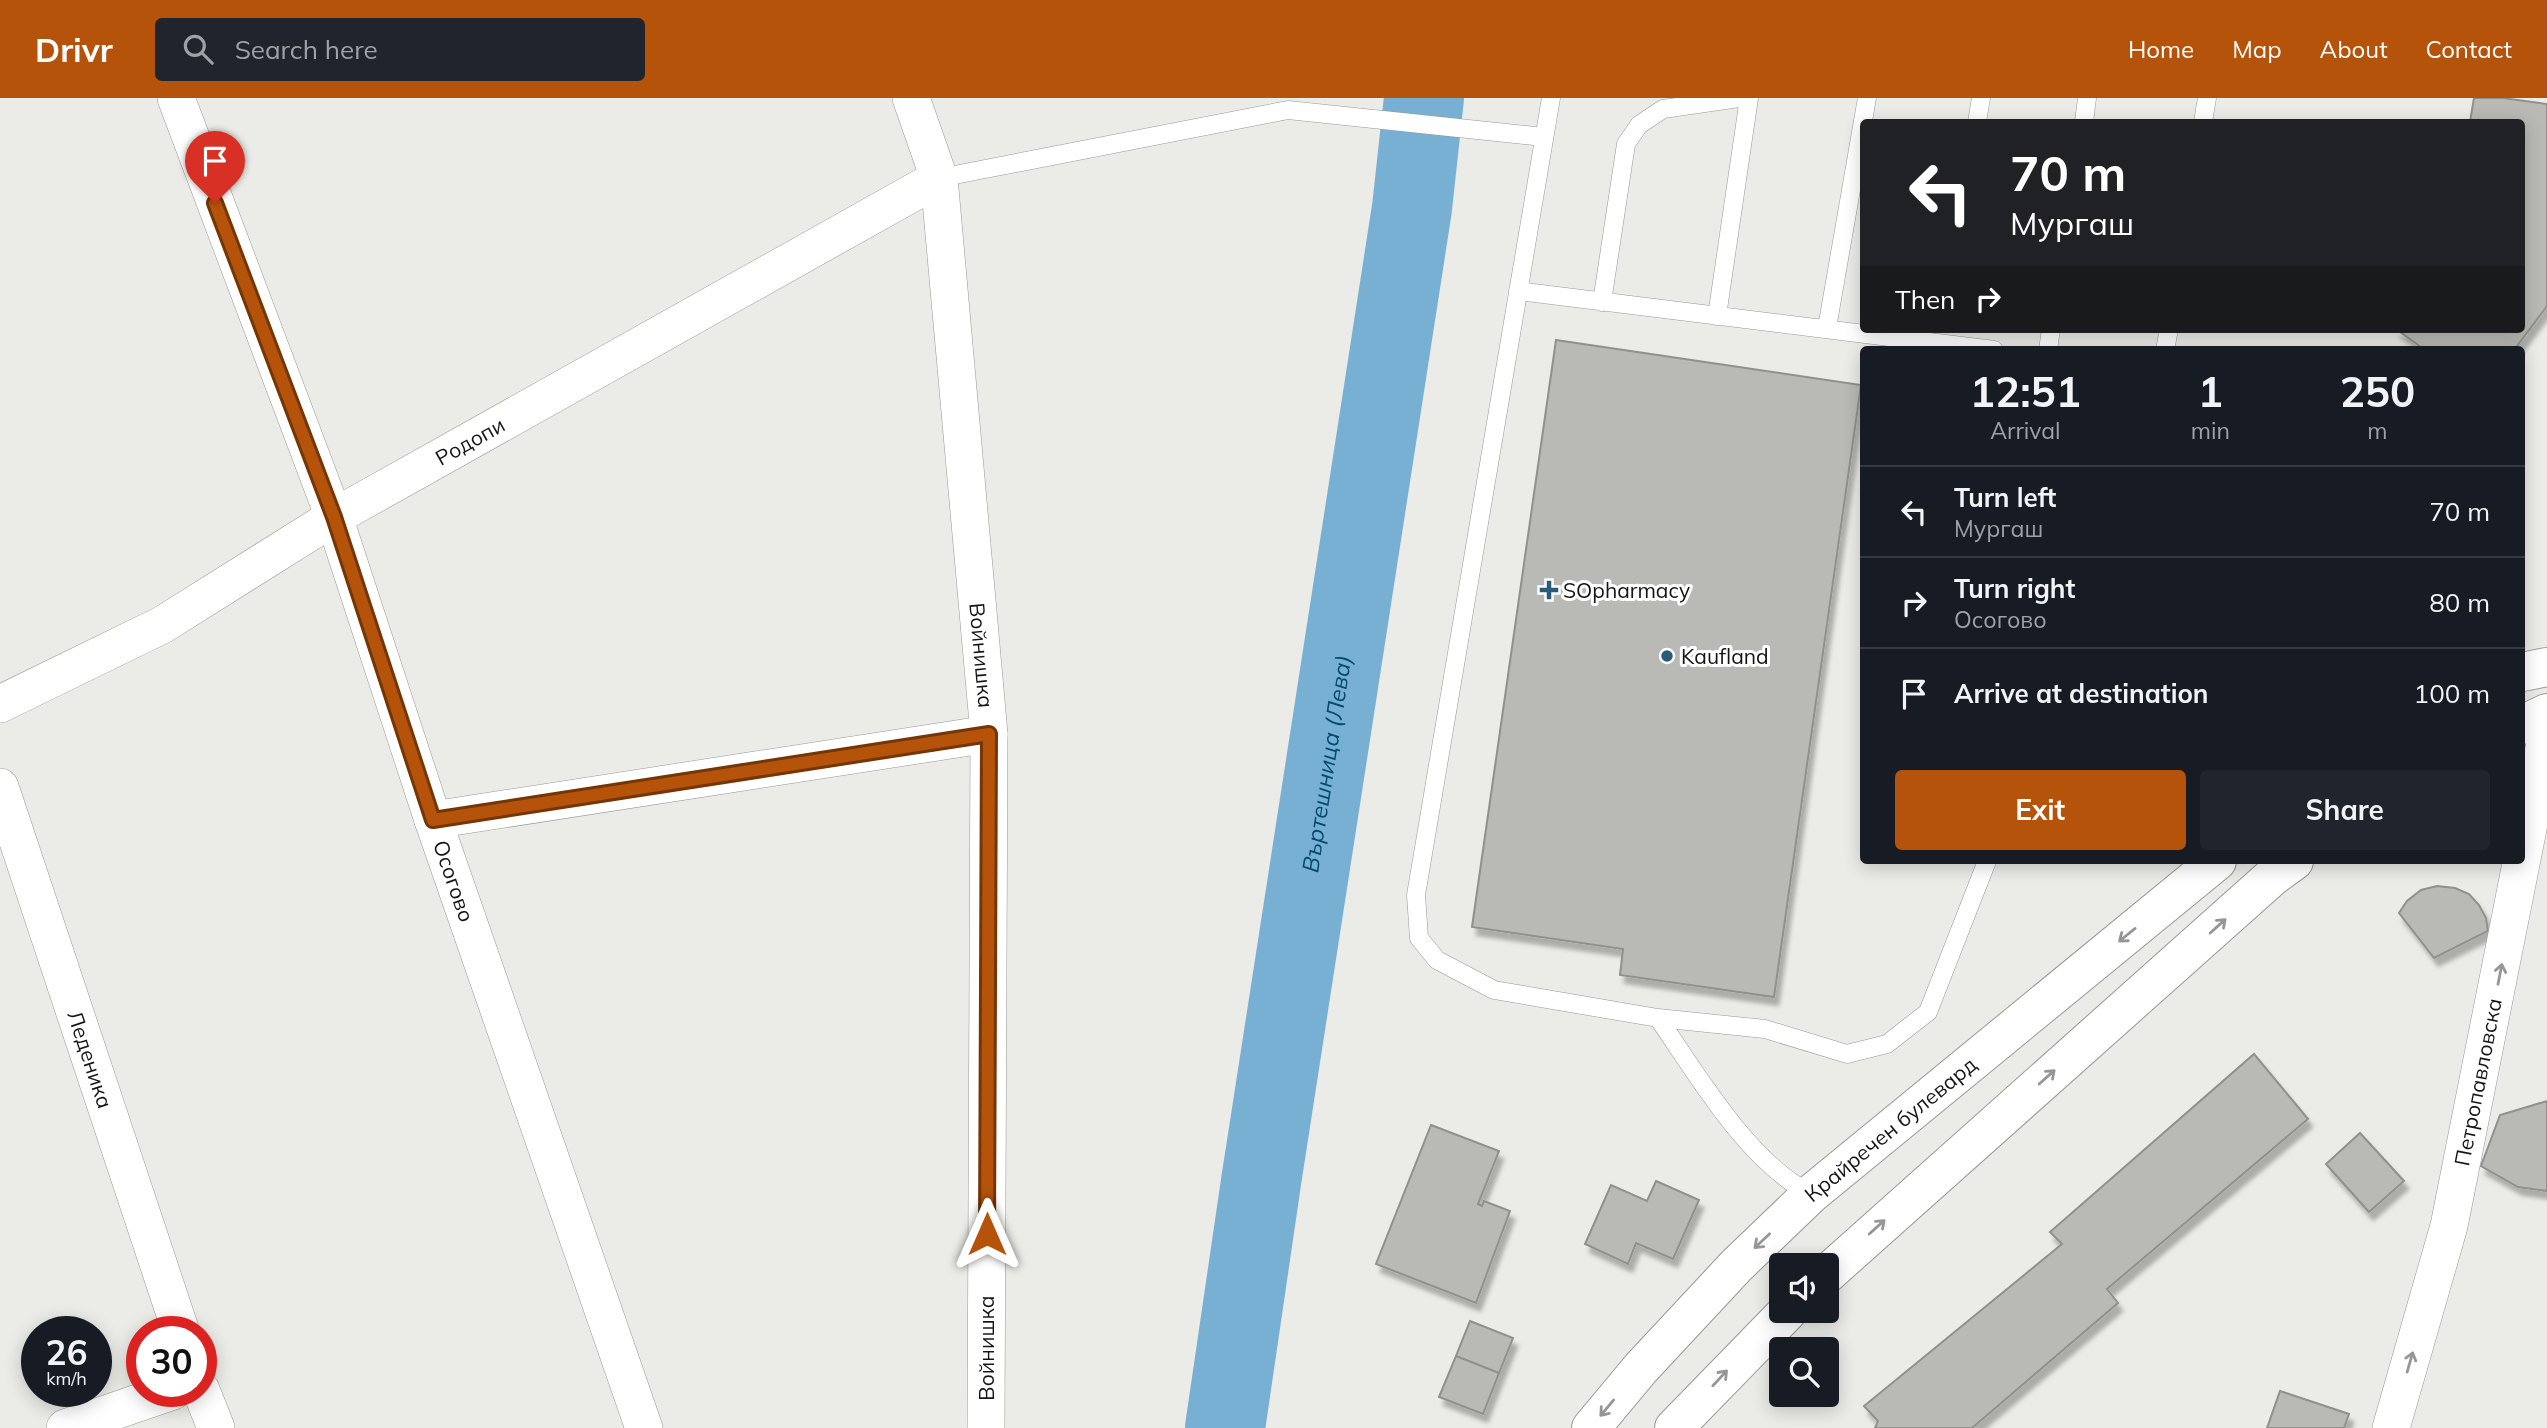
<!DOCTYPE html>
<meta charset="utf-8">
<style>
body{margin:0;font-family:Mulish,sans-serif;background:#20242c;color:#f1f3f6;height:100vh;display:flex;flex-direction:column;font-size:26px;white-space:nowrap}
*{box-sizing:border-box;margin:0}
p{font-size:23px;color:#9ea1a6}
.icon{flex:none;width:38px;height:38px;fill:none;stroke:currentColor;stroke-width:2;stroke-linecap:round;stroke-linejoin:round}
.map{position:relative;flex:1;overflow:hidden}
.drawer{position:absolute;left:1860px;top:248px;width:665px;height:518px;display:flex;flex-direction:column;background:#171b24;border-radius:7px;box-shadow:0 4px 18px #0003}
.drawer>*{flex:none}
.guide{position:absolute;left:1860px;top:21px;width:665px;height:214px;border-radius:7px;box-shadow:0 4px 18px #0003;background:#202124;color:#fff;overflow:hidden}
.fabs{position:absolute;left:1769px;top:1155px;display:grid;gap:14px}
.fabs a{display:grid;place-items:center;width:70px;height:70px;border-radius:7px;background:#171b24;box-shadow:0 4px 18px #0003;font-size:35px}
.speed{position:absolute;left:21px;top:1218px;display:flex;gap:14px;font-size:35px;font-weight:700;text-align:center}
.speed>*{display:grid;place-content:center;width:91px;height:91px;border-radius:50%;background:#171b24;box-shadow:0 4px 18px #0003;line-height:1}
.speed small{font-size:18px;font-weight:400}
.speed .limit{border:10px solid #d22;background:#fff;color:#111}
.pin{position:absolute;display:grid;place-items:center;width:60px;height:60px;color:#fff;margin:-72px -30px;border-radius:50% 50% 50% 0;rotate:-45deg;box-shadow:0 0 7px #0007}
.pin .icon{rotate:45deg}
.me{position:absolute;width:77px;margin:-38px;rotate:0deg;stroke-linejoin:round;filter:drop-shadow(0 0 5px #0008)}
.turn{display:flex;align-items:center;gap:24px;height:147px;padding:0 35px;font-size:32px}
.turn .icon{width:91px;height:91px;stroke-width:2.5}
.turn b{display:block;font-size:49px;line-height:60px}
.then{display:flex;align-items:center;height:66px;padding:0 35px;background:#0003;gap:14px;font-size:26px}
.eta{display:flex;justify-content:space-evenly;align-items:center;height:119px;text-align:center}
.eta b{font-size:42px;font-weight:700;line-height:49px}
.primary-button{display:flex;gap:14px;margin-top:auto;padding:14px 35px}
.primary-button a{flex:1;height:80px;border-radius:7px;background:#b45309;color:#fff;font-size:28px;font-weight:700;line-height:80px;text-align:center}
.primary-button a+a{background:#20242c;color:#f1f3f6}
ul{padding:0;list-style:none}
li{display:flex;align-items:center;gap:21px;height:91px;padding:0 35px;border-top:2px solid #363941}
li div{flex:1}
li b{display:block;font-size:26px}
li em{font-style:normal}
header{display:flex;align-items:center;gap:42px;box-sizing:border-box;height:98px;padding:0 35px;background:#b45309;color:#fff}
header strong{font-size:33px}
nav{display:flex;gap:38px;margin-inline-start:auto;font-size:24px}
.search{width:490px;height:63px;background:#20242c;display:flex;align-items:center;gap:18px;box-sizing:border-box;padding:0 24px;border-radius:7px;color:#9ea1a6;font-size:26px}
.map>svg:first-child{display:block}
</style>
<header>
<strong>Drivr</strong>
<div class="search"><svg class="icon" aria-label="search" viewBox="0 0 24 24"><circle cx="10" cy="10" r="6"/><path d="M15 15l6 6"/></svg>Search here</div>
<nav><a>Home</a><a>Map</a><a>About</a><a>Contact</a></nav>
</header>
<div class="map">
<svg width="2547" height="1330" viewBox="0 0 2547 1330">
<defs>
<filter id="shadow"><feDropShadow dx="4.5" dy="8" stdDeviation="2" flood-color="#0004"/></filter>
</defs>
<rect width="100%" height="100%" fill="#ebebe7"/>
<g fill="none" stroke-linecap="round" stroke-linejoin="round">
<path stroke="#78b0d4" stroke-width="80" id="s1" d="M1225,1330L1261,1084L1412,110L1424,0"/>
</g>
<path fill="#b9b9b5" stroke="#90908c" stroke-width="2" filter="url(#shadow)" d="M2474,0H2503L2547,6V208L2514,252H2425L2396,231H2522V24H2470Z
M1556,242L1861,287L1774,899L1620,877L1623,851L1472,829Z
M2437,788L2455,790L2469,796L2479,807L2486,820L2488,833L2434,860L2399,815L2407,803L2421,792Z
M2254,956L2308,1021L2107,1191L2118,1205L1972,1330H1875L1878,1323L1864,1308L2062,1146L2050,1134Z
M2547,1003V1093L2518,1089L2481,1068L2500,1017Z
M1431,1027L1499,1053L1478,1106L1482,1108L1484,1103L1510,1113L1476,1205L1376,1166Z
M2360,1035L2404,1083L2369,1114L2326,1066Z
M1656,1083L1699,1102L1673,1161L1636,1145L1628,1166L1585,1146L1611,1087L1647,1103Z
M1470,1223L1513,1240L1499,1275L1456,1258Z
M1456,1258L1499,1275L1483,1316L1439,1299Z
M2280,1293L2349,1316L2344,1330H2267Z"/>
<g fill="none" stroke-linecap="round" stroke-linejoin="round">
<defs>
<path id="lane" d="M1551,0L1416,797L1419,840L1437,862L1494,892L1658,920L1765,931L1847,956L1887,946L1928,914L1987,763
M1977,24L1981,0
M2084,24L2087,0
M2203,24L2207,0
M939,80L1288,12L1544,39
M1518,193L1994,252
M1602,204L1626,46L1639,27L1663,11L1739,0
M1717,218L1749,0
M1827,230L1867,0
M2048,252L2051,231
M2165,252L2169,231
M1658,920C1698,978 1748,1064 1811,1096"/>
<g id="street">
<path id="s2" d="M176,0L334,419L433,722L644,1330"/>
<path id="s3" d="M911,0L939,80L989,636L986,1330"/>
<path id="s4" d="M0,606L162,527L334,419L939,80"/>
<path id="s5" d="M0,689L181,1234"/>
<path d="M433,722L989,636"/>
<path d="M201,1292L216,1330"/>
<path d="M65,1330L173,1293"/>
<path id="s6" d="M2391,1330L2449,1128L2547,635"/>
</g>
<g id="secondary">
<path d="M2522,574L2547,569"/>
<path d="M2522,627L2547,615"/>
<path d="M1827,1176L2272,779L2294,763"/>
<path id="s7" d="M1591,1330L1641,1270L1736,1168L1811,1096L2217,763"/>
<path d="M1674,1330L1788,1213"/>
</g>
</defs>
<use href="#lane" stroke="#989894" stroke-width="19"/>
<use href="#street" stroke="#989894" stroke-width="38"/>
<use href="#secondary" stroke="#989894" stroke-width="40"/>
<use href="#lane" stroke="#fff" stroke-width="18"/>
<use href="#street" stroke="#fff" stroke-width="37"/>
<use href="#secondary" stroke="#fff" stroke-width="38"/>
</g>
<defs><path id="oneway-shaft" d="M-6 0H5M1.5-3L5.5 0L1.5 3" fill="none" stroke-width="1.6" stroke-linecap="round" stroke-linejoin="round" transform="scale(1.75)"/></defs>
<g stroke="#969695">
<use href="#oneway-shaft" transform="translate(2218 828) rotate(-42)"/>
<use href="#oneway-shaft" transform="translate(2127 837) rotate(141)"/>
<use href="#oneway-shaft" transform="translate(2500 876) rotate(-79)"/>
<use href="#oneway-shaft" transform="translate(2047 979) rotate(-42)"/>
<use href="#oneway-shaft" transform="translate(1877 1129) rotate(-42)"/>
<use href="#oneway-shaft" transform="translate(1762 1143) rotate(137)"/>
<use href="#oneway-shaft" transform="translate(2410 1264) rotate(-74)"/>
<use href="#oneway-shaft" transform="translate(1720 1280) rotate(-47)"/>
<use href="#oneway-shaft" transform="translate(1607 1310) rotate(130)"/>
</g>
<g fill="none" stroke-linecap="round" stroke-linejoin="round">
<defs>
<path id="route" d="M215,105L334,419L433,722L989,636L987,1136"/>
</defs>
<use href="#route" stroke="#753606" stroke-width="18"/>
<use href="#route" stroke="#b45309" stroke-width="12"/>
</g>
<g fill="#2a5b79" stroke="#fff" stroke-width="2.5">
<path d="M1545.5 481.5h7v7h7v7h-7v7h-7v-7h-7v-7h7z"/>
<circle cx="1667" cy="558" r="7"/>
</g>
<g text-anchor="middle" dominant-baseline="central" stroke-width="6" stroke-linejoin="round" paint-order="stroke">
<g font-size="21" fill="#151513" stroke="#fff">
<text stroke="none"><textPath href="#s4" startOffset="539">Родопи</textPath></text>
<text stroke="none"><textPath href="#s3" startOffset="564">Войнишка</textPath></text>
<text stroke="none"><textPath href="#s2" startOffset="831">Осогово</textPath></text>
<text stroke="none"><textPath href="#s5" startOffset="287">Леденика</textPath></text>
<text stroke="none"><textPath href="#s6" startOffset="357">Петропавловска</textPath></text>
<text stroke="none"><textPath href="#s7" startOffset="424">Крайречен булевард</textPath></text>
<text transform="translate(986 1250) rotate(-90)">Войнишка</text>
</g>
<g font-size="21" fill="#151513" stroke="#fff" text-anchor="start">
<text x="1563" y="492">SOpharmacy</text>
<text x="1681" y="558">Kaufland</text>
</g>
<g font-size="23" font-style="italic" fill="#004a6d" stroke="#fff">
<text stroke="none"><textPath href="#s1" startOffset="672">Въртешница (Лева)</textPath></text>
</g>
</g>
</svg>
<div class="fabs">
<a><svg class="icon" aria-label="sound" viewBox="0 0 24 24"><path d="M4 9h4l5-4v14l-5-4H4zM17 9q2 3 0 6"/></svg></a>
<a><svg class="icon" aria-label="search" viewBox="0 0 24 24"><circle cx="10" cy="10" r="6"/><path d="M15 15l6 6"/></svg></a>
</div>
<div class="speed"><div>26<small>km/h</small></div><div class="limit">30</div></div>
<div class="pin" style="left:215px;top:105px;background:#d93025"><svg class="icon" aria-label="arrive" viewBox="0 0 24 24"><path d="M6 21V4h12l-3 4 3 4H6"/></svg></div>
<svg class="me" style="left:987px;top:1136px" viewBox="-20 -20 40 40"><path d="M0-17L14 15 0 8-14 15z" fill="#b45309" stroke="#fff" stroke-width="4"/></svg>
<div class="guide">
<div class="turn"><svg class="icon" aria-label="left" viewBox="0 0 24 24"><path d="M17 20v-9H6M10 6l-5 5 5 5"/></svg><div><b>70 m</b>Мургаш</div></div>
<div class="then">Then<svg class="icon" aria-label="right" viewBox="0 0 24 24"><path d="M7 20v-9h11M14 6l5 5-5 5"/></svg></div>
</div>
<section class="drawer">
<div class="eta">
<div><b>12:51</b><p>Arrival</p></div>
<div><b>1</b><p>min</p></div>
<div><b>250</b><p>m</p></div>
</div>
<ul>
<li><svg class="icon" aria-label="left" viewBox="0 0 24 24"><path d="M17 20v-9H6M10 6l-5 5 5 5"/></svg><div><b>Turn left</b><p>Мургаш</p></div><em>70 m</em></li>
<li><svg class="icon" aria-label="right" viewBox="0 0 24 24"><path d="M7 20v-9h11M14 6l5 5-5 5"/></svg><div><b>Turn right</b><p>Осогово</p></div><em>80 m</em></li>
<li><svg class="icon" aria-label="arrive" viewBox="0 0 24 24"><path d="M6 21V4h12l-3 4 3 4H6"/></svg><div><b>Arrive at destination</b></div><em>100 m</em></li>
</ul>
<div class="primary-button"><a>Exit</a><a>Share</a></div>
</section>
</div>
